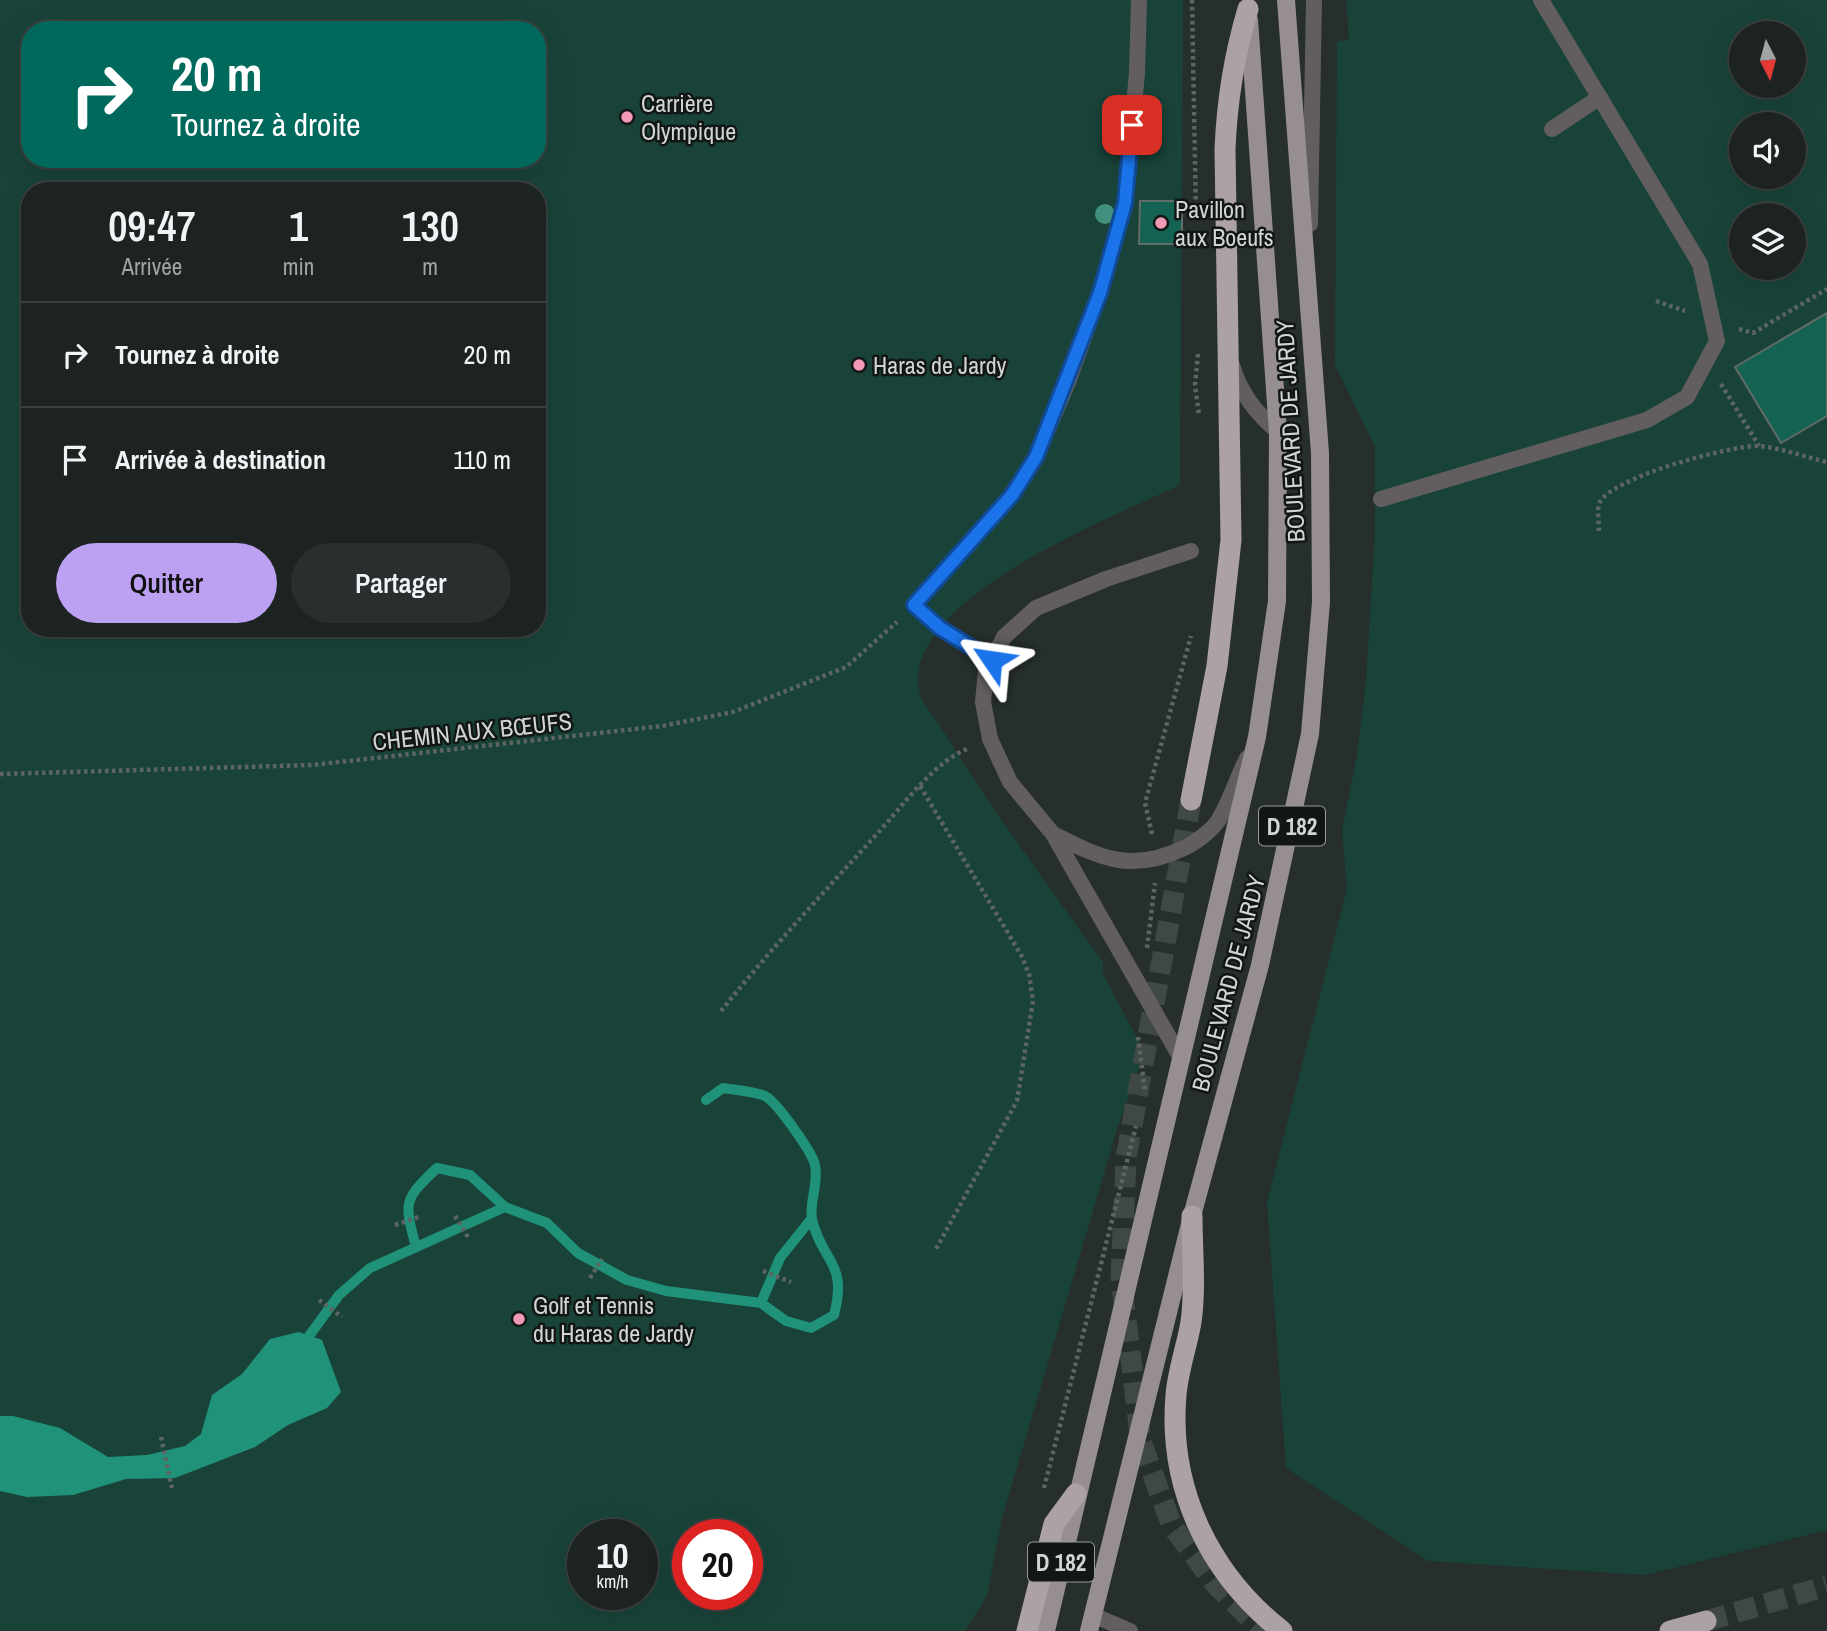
<!DOCTYPE html>
<html lang="fr">
<meta charset="utf-8">
<style>
body{margin:0;font-family:"Archivo Narrow",sans-serif;background:#292f2e;color:#f1f3f6;height:100vh;display:flex;flex-direction:column;font-size:26px;white-space:nowrap}
*{box-sizing:border-box;margin:0}
p{font-size:23px;color:#a0a4a5}
.icon{flex:none;width:38px;height:38px;fill:none;stroke:currentColor;stroke-width:2;stroke-linecap:round;stroke-linejoin:round}
.map{position:relative;flex:1;overflow:hidden}
.panel{position:absolute;left:21px;top:182px;width:525px;height:455px;display:flex;flex-direction:column;background:#1c2321;border-radius:28px;box-shadow:0 7px 28px #0002,0 0 0 2px #3a403f}
.panel>*{flex:none}
.hud{position:absolute;left:21px;top:21px;width:525px;height:147px;border-radius:28px;box-shadow:0 7px 28px #0002,0 0 0 2px #3a403f;background:#00695c;color:#fff;overflow:hidden}
.needle{width:46px;rotate:174deg}
.controls{position:absolute;left:1729px;top:21px;display:grid;gap:14px}
.controls a{display:grid;place-items:center;width:77px;height:77px;border-radius:50%;background:#1c2321;box-shadow:0 7px 28px #0002,0 0 0 2px #3a403f;font-size:35px}
.speed{position:absolute;left:567px;top:1519px;display:flex;gap:14px;font-size:35px;font-weight:700;text-align:center}
.speed>*{display:grid;place-content:center;width:91px;height:91px;border-radius:50%;background:#1c2321;box-shadow:0 7px 28px #0002,0 0 0 2px #3a403f;line-height:1}
.speed small{font-size:18px;font-weight:400}
.speed .limit{border:10px solid #d22;background:#fff;color:#111}
.pin{position:absolute;display:grid;place-items:center;width:60px;height:60px;color:#fff;margin:-30px;border-radius:14px;box-shadow:0 4px 10px #0006}
.me{position:absolute;width:77px;margin:-38px;rotate:302deg;stroke-linejoin:round;filter:drop-shadow(0 0 5px #0008)}
.turn{display:flex;align-items:center;gap:24px;height:147px;padding:0 35px;font-size:32px}
.turn .icon{width:91px;height:91px;stroke-width:2.5}
.turn b{display:block;font-size:49px;line-height:60px}
.eta{display:flex;justify-content:space-evenly;align-items:center;height:119px;text-align:center}
.eta b{font-size:42px;font-weight:600;line-height:49px}
.action{display:flex;gap:14px;margin-top:auto;padding:14px 35px}
.action a{flex:1;height:80px;border-radius:42px;background:#bca0f2;color:#111;font-size:28px;font-weight:600;line-height:80px;text-align:center}
.action a+a{background:#292f2e;color:#f1f3f6}
ul{padding:0;list-style:none}
li{display:flex;align-items:center;gap:21px;height:105px;padding:0 35px;border-top:2px solid #3a403f}
li div{flex:1}
li b{display:block;font-size:26px}
li em{font-style:normal}
.map>svg:first-child{display:block}
</style>
<div class="map">
<svg width="1827" height="1631" viewBox="0 0 1827 1631">
<rect width="100%" height="100%" fill="#262f2c"/>
<path fill="#194339" fill-rule="evenodd" d="M0,0H1183L1180,485C1114,517 902,598 919,691C922,704 937,720 944,732C993,811 1049,887 1103,962L1102,972L1145,1053L1119,1123L1002,1518L987,1596L965,1631H0ZM30,30H537V159H30ZM30,191H537V628H30ZM583,1535H642V1594H583ZM688,1535H747V1594H688Z
M1346,0H1827V1530L1645,1575L1428,1561L1286,1468L1267,1202L1347,889L1342,830L1357,755L1366,681L1375,531V447L1335,365L1337,42L1349,39ZM1741,33H1794V86H1741ZM1741,124H1794V177H1741ZM1741,215H1794V268H1741Z"/>
<path fill="#20927a" d="M299,1332L322,1340L341,1392L327,1408L288,1425L255,1447L175,1478L126,1479L73,1495L27,1497L0,1491V1416H13L60,1428L108,1457L147,1455L185,1446L201,1434L212,1395L242,1374L270,1339Z"/>
<g fill="none" stroke-linecap="round" stroke-linejoin="round">
<path stroke="#20927a" stroke-width="10" d="M416,1247C404,1202 403,1200 437,1168L470,1175L505,1207
M761,1303L780,1258L812,1218
M309,1336L339,1295L370,1268L505,1207L547,1223L578,1253L627,1280L666,1291L761,1303L786,1321L811,1328L834,1315C848,1261 822,1263 812,1219C809,1202 819,1182 815,1165C812,1152 777,1102 765,1096C753,1091 735,1090 723,1088L706,1100"/>
</g>
<path fill="#146352" stroke="#616b68" stroke-width="2" d="M1140,201H1182V244H1139Z
M1827,313V416L1781,443L1735,367Z"/>
<g fill="none" stroke-linecap="round" stroke-linejoin="round">
<path stroke="#404845" stroke-width="21" stroke-dasharray="21 10" stroke-linecap="butt" d="M1191,800L1126,1158L1121,1278L1141,1442L1172,1526L1216,1585L1263,1631
M1706,1621L1827,1586"/>
<path stroke="#5d6562" stroke-width="4.5" stroke-dasharray="3.5 3.5" stroke-linecap="butt" d="M1192,0L1196,216
M1656,301L1685,311
M1739,329L1753,333L1827,289
M1198,354L1195,385L1199,415
M1721,384L1759,446
M1599,531C1599,523 1597,511 1599,504C1608,478 1731,445 1759,446C1781,448 1805,457 1827,462
M0,774L312,765L662,726L733,712L846,667L897,622
M920,786L1021,955L1029,974L1033,1001L1017,1101L935,1251
M1152,834L1145,803L1191,636
M1147,948L1155,883
M721,1011C770,950 823,893 876,835C903,806 932,763 969,748
M1138,1037L1145,1091
M455,1216L468,1237
M395,1225L419,1217
M763,1271L791,1282
M590,1278L602,1259
M319,1300L342,1317
M161,1437L172,1488
M1044,1488L1136,1126"/>
<path stroke="#625e5f" stroke-width="16" d="M1552,129L1600,97
M1310,224L1314,0
M1232,365C1240,393 1256,413 1278,432
M1381,499L1647,420L1687,397L1717,341L1700,264L1541,0
M992,660L940,628L914,605L1012,495L1036,457L1068,382L1100,293L1125,203L1137,73L1139,0
M1053,834C1102,859 1132,873 1184,848C1195,843 1211,831 1218,821C1230,802 1237,778 1247,758
M1182,1060L1053,834L1010,782L990,739L983,702L986,671L1004,637L1036,608L1106,579L1191,551
M1093,1615L1130,1631"/>
<path stroke="#978e91" stroke-width="18" d="M1046,1631L1257,737L1277,601L1278,432L1249,20
M1089,1631L1192,1216L1260,965L1310,734L1321,602L1320,453L1286,0"/>
<path stroke="#aca1a4" stroke-width="21" d="M1191,800L1217,666L1231,540L1225,149C1227,100 1234,56 1248,9
M1192,1216C1192,1250 1196,1288 1191,1322C1187,1346 1178,1370 1176,1395C1168,1488 1209,1574 1282,1631
M1027,1631L1054,1524L1076,1494
M1670,1631L1706,1621"/>
</g>
<circle fill="#40907d" cx="1105" cy="214" r="10"/>
<g fill="none" stroke-linecap="round" stroke-linejoin="round">
<defs>
<path id="route" d="M992,660L940,628L914,605L1012,495L1036,457L1100,293L1125,203L1132,125"/>
</defs>
<use href="#route" stroke="#114b97" stroke-width="18"/>
<use href="#route" stroke="#1a73e8" stroke-width="12"/>
</g>
<g fill="#f09ab5" stroke="#121615" stroke-width="2.5">
<circle cx="627" cy="117" r="7"/>
<circle cx="1161" cy="223" r="7"/>
<circle cx="859" cy="365" r="7"/>
<circle cx="519" cy="1319" r="7"/>
</g>
<g text-anchor="middle" dominant-baseline="central" stroke-width="5" stroke-linejoin="round" paint-order="stroke">
<g fill="#121615" stroke="#989c9b" stroke-width="2">
<rect x="1259" y="806.5" width="66" height="39" rx="5"/>
<rect x="1028" y="1542.5" width="66" height="39" rx="5"/>
</g>
<g font-size="23" font-weight="bold" fill="#d1d6d5">
<text x="1292" y="826">D 182</text>
<text x="1061" y="1562">D 182</text>
</g>
<g font-size="24" fill="#d1d6d5" stroke="#121615" text-anchor="start">
<text x="641" y="103">Carrière<tspan x="641" dy="28">Olympique</tspan></text>
<text x="1175" y="209">Pavillon<tspan x="1175" dy="28">aux Boeufs</tspan></text>
<text x="873" y="365">Haras de Jardy</text>
<text x="533" y="1305">Golf et Tennis<tspan x="533" dy="28">du Haras de Jardy</tspan></text>
</g>
<g font-size="24" fill="#d1d6d5" stroke="#121615">
<text transform="translate(1290 431) rotate(-93)">BOULEVARD DE JARDY</text>
<text transform="translate(472 731) rotate(-6)">CHEMIN AUX BŒUFS</text>
<text transform="translate(1228 983) rotate(-75)">BOULEVARD DE JARDY</text>
</g>
</g>
</svg>
<div class="controls">
<a><svg class="needle" viewBox="-14 -14 28 28"><path d="M0-13l5 13h-10z" fill="#e53935"/><path d="M0 13l5-13h-10z" fill="#a0a4a5"/></svg></a>
<a><svg class="icon" aria-label="sound" viewBox="0 0 24 24"><path d="M4 9h4l5-4v14l-5-4H4zM17 9q2 3 0 6"/></svg></a>
<a><svg class="icon" aria-label="layers" viewBox="0 0 24 24"><path d="M12 4l9 5-9 5-9-5zM3 14l9 5 9-5"/></svg></a>
</div>
<div class="speed"><div>10<small>km/h</small></div><div class="limit">20</div></div>
<div class="pin" style="left:1132px;top:125px;background:#d93025"><svg class="icon" aria-label="arrive" viewBox="0 0 24 24"><path d="M6 21V4h12l-3 4 3 4H6"/></svg></div>
<svg class="me" style="left:992px;top:660px" viewBox="-20 -20 40 40"><path d="M0-17L14 15 0 8-14 15z" fill="#1a73e8" stroke="#fff" stroke-width="4"/></svg>
<div class="hud">
<div class="turn"><svg class="icon" aria-label="right" viewBox="0 0 24 24"><path d="M7 20v-9h11M14 6l5 5-5 5"/></svg><div><b>20 m</b>Tournez à droite</div></div>
</div>
<section class="panel">
<div class="eta">
<div><b>09:47</b><p>Arrivée</p></div>
<div><b>1</b><p>min</p></div>
<div><b>130</b><p>m</p></div>
</div>
<ul>
<li><svg class="icon" aria-label="right" viewBox="0 0 24 24"><path d="M7 20v-9h11M14 6l5 5-5 5"/></svg><div><b>Tournez à droite</b></div><em>20 m</em></li>
<li><svg class="icon" aria-label="arrive" viewBox="0 0 24 24"><path d="M6 21V4h12l-3 4 3 4H6"/></svg><div><b>Arrivée à destination</b></div><em>110 m</em></li>
</ul>
<div class="action"><a>Quitter</a><a>Partager</a></div>
</section>
</div>
